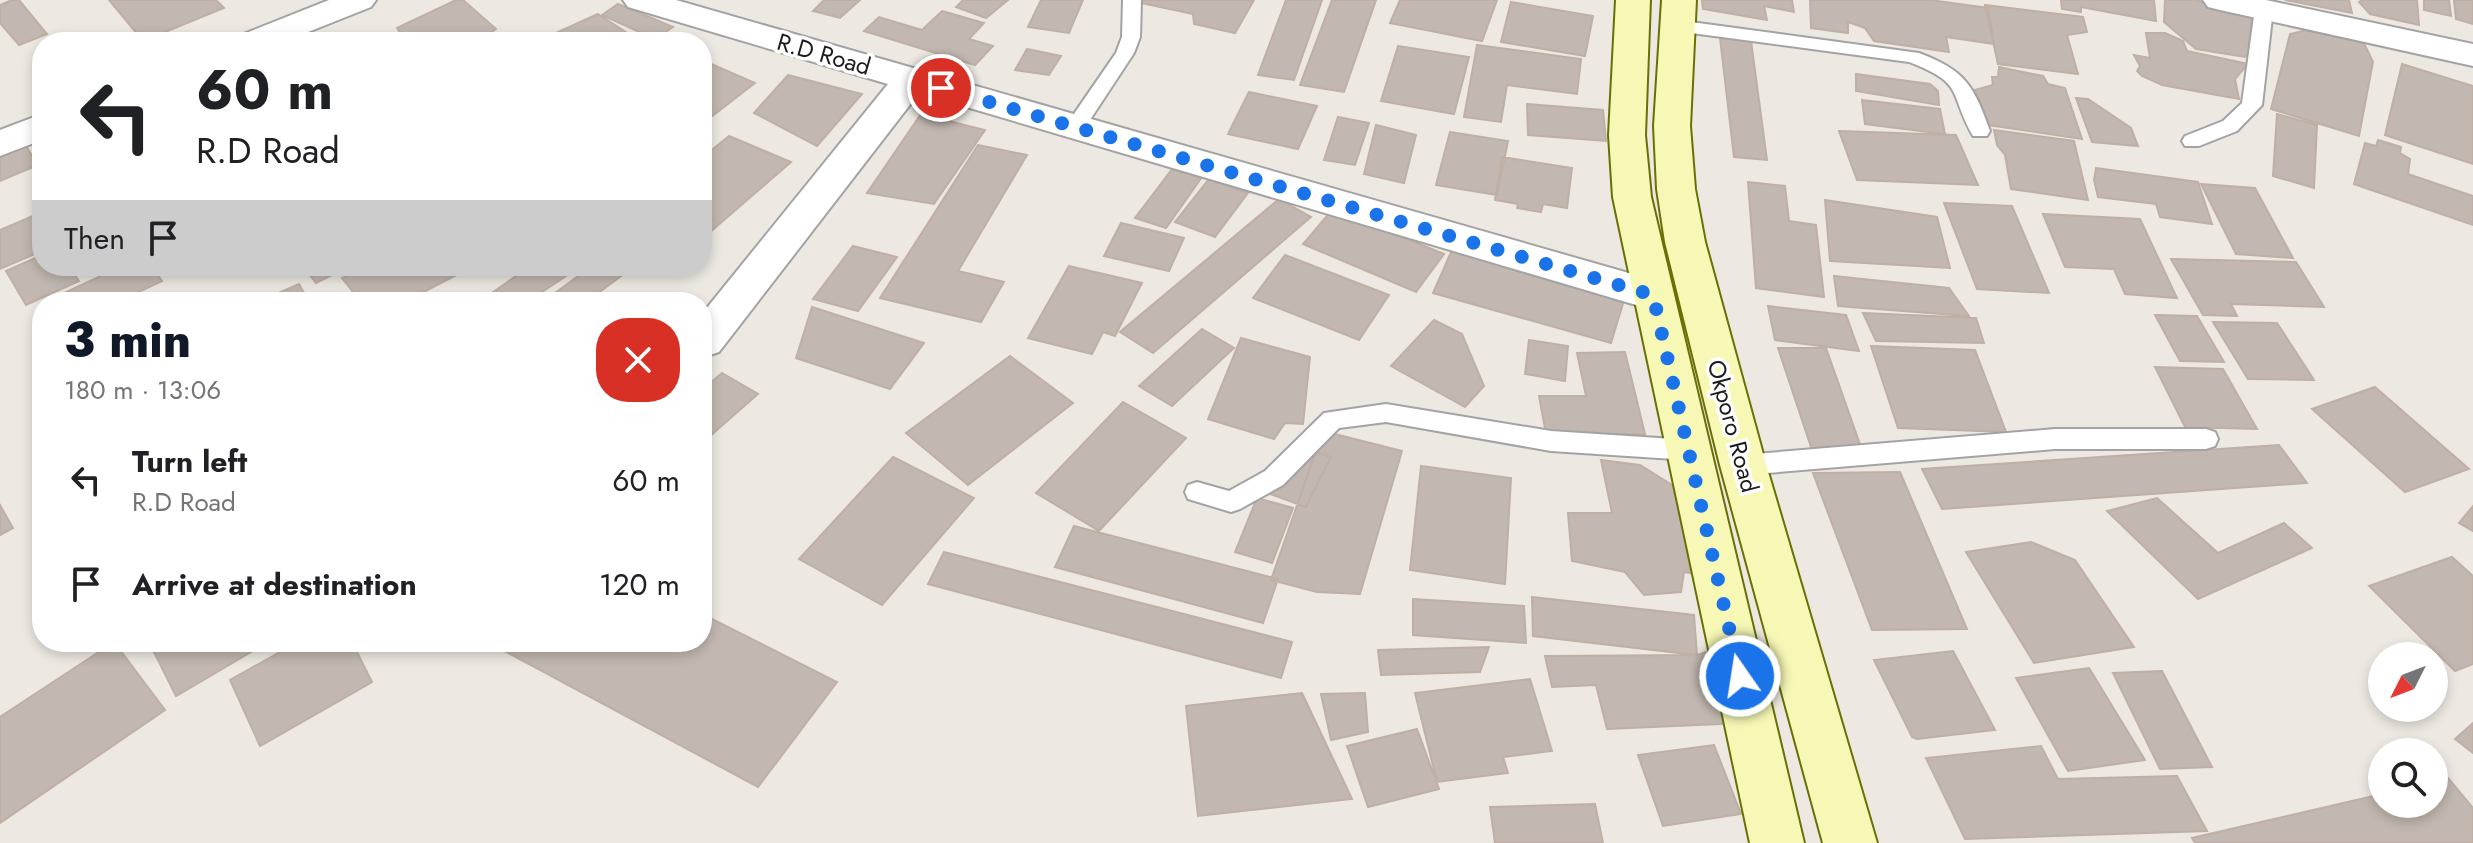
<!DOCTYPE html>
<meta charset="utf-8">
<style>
body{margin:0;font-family:Jost,sans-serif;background:#f2f2f2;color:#202124;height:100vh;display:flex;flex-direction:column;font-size:30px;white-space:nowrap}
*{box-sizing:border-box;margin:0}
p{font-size:26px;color:#757577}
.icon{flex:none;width:44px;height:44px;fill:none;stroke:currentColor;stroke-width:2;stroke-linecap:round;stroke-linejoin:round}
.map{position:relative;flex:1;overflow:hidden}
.side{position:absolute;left:32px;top:292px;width:680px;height:360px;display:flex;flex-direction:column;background:#fff;border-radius:32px;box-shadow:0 4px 12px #0003}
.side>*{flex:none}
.top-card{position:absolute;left:32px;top:32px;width:680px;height:244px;border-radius:32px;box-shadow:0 4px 12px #0003;background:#fff;color:#202124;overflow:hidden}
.needle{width:52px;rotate:228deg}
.tools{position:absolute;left:2368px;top:642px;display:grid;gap:16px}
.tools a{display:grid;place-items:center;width:80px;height:80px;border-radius:50%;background:#fff;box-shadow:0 4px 12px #0003;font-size:40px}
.pin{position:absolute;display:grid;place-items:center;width:68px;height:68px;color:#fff;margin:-34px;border:4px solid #fff;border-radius:50%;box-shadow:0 2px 8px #0007}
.me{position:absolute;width:88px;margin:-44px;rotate:347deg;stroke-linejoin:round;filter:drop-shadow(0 0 6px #0008)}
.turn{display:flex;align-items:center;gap:28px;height:168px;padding:0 32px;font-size:36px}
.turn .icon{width:104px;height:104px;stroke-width:2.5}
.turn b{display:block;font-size:56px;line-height:68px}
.then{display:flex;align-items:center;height:76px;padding:0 32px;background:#0003;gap:16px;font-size:30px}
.round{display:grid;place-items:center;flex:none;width:84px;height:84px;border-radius:32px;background:#f2f2f2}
.head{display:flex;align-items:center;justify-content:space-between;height:136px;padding:0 32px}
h1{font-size:48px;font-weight:800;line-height:60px;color:#111827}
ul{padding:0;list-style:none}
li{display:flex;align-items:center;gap:24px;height:104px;padding:0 32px}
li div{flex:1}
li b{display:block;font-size:30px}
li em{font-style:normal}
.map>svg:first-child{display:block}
</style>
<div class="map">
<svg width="2473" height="843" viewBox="0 0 2473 843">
<rect width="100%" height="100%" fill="#ede9e2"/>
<path fill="#c2b8b1" stroke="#bfafa4" stroke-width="2" d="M12,0H19L47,34L19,45L0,23V5Z
M109,0H216L224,8L143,41Z
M456,0H463L496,29L478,42H406L397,28Z
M824,0H860L840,18L813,11Z
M963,0H1008L986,18L956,7Z
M1041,0H1083L1069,33L1028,27Z
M1138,0H1254L1235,33L1194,24L1193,14L1136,2Z
M1286,0H1322L1294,80L1258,75Z
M1332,0H1376L1344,92L1300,85Z
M1400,0H1497L1482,41L1390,23Z
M1702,0H1792L1794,12L1764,6L1767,20L1703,9Z
M1810,0H1930L1988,8L1994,44L1946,37L1949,52L1874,41L1865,28L1848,22V33L1811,28Z
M2061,0H2154L2156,21L2081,7V12L2062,9Z
M2165,0H2195L2251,13L2252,49L2245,57L2196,49L2164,22Z
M2285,0H2349L2352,13Z
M2362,0H2417L2419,25L2370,14L2359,2Z
M2424,0H2449L2451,16L2424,10Z
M2454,0H2473V24L2456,19Z
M1511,2L1593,16L1585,56L1501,42Z
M618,4L673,27L655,39L602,15Z
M1985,5L2083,17L2087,32L2067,35L2078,74L1998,64Z
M942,11L984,23L969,39L993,46L975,65L864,31L879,17L922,30Z
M598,14L641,42H536Z
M2306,19L2360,35L2373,62L2359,136L2271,109L2290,34L2303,31Z
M2146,33H2165L2183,41L2187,51L2248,64L2235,79L2239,99L2162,85L2142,76L2137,71L2140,66L2134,55L2150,58Z
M1720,38L1751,41L1767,160L1734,157Z
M1477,45L1581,59L1577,94L1507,85L1501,122L1464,117Z
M1398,46L1469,57L1454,114L1381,101Z
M1027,49L1061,56L1049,75L1015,70Z
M702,60L755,83L702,124Z
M2402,64L2473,86V164L2385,135Z
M1999,67L2043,76L2048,84L2065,88L2082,139L1988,125L1975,90L1993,85L1992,77H1998Z
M1856,74L1930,84L1938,91L1939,105L1856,91Z
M788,75L862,94L817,146L754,113Z
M1249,92L1317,106L1298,149L1228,134Z
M2076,98L2088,99L2131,128L2138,146L2092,142Z
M1862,100L1940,109L1945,134L1865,124Z
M1527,104L1603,110L1606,141L1528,135Z
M921,114L985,130L934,204L867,193Z
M2277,114L2317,125L2314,188L2273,176Z
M1338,117L1369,123L1355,165L1324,160Z
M1376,125L1416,135L1404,183L1364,174Z
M1994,130L2074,141L2088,200L2011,189L2005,155L1997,145Z
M1839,131L1956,135L1978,185L1857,180Z
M1450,132L1508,141L1497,195L1436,185Z
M729,136L791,162L702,239V158Z
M2378,140L2401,147L2400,153L2410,159L2408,174L2473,196V225L2354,184L2365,143L2376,146Z
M978,145L1027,155L958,271L1004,282L981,322L880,298Z
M26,146L38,165L0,181V157Z
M1502,157L1572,168L1567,208L1543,204L1541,212L1517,208L1518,204L1495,200Z
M1173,168L1202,177L1166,228L1135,218Z
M2096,168L2198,182L2212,224L2160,217L2156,204L2098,197L2094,180Z
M1209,179L1248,193L1215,237L1175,222Z
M1748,182L1785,186L1789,221L1816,225L1824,297L1756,288Z
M2201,184L2255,188L2293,258L2236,254Z
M1279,199L1311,217L1153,353L1120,332Z
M1825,200L1937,217L1950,268L1830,261Z
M1944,203L2012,206L2049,293L1977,289Z
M1333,209L1444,254L1416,292L1303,244Z
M42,212V251L0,269V230Z
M2043,214L2140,219L2177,298L2125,294L2114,269L2065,267Z
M1121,223L1184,238L1169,271L1104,256Z
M853,246L897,257L858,311L813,299Z
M1452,250L1625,297L1611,343L1433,293Z
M42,255V266H69L79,281L26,305L6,271Z
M1285,255L1389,295L1359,340L1253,298Z
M2171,259L2296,262L2324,307L2231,304L2237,316L2203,315Z
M122,266H152L162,281L117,302H45Z
M303,266H350L316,283Z
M367,266H474L404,302H361L342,278Z
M530,266H581L527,302H479Z
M592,266H604L621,276L586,302H552L547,299Z
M1069,266L1142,283L1115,336L1103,332L1092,354L1028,338Z
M1834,276L1949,288L1969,316L1838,306Z
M299,284L309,302H258Z
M1768,306L1846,315L1859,351L1775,340Z
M812,307L924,343L890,389L796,358Z
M1863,313L1976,318L1984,343L1876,341Z
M2155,315L2197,316L2224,362L2180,361Z
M1434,320L1462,334L1484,386L1465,407L1391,366Z
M2213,322L2277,323L2314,380L2248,379Z
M1202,329L1234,348L1172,406L1139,386Z
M1241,338L1310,357L1303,424L1285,423L1274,439L1208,419Z
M1529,340L1568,346L1565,381L1525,374Z
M1871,346L1975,350L2006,432L1898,428Z
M1778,348H1826L1862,450H1812Z
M1625,352L1645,434H1546L1539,396H1586L1577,353Z
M1010,356L1073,403L968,485L906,433Z
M2155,367L2223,369L2257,429L2185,427Z
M722,373L758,394L709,437L702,433V390Z
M2375,387L2469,469L2405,492L2312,409Z
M1123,402L1186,438L1099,531L1036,493Z
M1323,431L1402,451L1360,594L1317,592L1271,580Z
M1297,445L1331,457L1306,507L1270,494Z
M2279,445L2307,483L1942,509L1922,469Z
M893,457L974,498L882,605L799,559Z
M1601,460L1640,465L1675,487L1695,574L1684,572L1681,592L1644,595L1625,572L1572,561L1568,513H1612Z
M1421,466L1511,478L1505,584L1410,570Z
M1900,472L1967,629L1872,630L1813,473Z
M1257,498L1293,508L1272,563L1235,552Z
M2157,498L2218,553L2284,523L2312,548L2198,599L2107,511Z
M0,505L13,528L0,535Z
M2473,506V531L2459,523Z
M1074,526L1278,579L1263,623L1055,567Z
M2031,542L2075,560L2134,647L2034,663L1966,552Z
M944,552L1292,642L1281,678L928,584Z
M2452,557L2473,576V664L2455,671L2369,586Z
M1532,597L1694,615L1697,655L1533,636Z
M1413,599L1524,606L1526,643L1413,635Z
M702,614L837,682L758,787L488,642H702Z
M114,642L165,710L0,823V717Z
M149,642H268L176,696Z
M298,642H352L372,682L260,746L230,680Z
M1489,647L1480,672L1381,675L1378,650Z
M1719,648L1743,723L1607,729L1596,685L1552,687L1545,656L1697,655Z
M1953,651L1995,730L1917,739L1912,737L1874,660Z
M2089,668L2145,760L2068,771L2016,678Z
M2162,671L2212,767L2160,769L2113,673Z
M1530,679L1552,751L1503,757L1508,773L1437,782L1415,693Z
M1302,693L1352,799L1198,816L1186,706Z
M1365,693L1368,732L1331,740L1321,694Z
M2473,723V753L2455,739Z
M1417,729L1439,789L1368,807L1347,746Z
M1714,745L1741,814L1663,826L1638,755Z
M2041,746L2058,779L2177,776L2207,831L1965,839L1926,758Z
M2448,778L2473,808V843H2195L2192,838L2382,794V804H2434V782Z
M1595,804L1603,843H1495L1490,807Z"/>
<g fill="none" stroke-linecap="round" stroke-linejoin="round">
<defs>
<path id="lane" d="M1123,0H1141L1140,37L1134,53L1082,132H1068L1065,127L1116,53L1122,37Z
M2264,4L2273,9L2262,105L2237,131L2199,146H2185L2182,141L2185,136L2223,121L2242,103L2255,9Z
M1676,20L1919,53C1965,70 1974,86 1990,131L1987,136H1973C1948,92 1966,84 1909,62L1669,30L1667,26L1669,22Z
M1386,404L1551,431L1689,440L1698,443L1701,450L1698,457L1689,460L1551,451L1386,422L1339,428L1283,485L1240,509L1231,512L1188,499L1185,492L1188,485L1197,482L1229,491L1265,471L1324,413Z
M2055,429H2206L2215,432L2218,439L2215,446L2206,449H2055L1743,475L1734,472L1731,465L1734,458L1743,455Z"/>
<path id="street" d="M329,0H376L371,7L283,42H236L241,35Z
M623,0H676L1653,280L1667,285L1673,295L1667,305L1653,310L919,93L719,352L704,357L702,314L888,84L628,7Z
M2203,0H2266L2473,44V66L2220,10L2208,7Z
M42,114V140L0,156V130Z"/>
<path id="secondary" d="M1616,0H1650L1645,135L1651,197L1804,843H1750L1613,197L1609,135Z
M1662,0H1696L1690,126L1695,189L1705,242L1766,465L1877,843H1823L1720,465L1665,242L1657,189L1654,126Z"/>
</defs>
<use href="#lane" stroke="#a3a3a3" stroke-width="4"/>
<use href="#street" stroke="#a3a3a3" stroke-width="4"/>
<use href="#secondary" stroke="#687006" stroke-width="4"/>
<use href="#lane" fill="#fff" fill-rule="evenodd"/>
<use href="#street" fill="#fff" fill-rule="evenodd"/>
<use href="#secondary" fill="#f7f8b5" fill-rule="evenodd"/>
</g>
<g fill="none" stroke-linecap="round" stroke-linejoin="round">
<path stroke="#1a73e8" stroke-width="14" stroke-dasharray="0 25.2" d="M941,88L1653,295L1740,676"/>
</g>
<g text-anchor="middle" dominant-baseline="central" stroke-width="7" stroke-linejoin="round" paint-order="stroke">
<g font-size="24" fill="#1c1c1c" stroke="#fff">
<text transform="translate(824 54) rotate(16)">R.D Road</text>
<text transform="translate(1733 426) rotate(75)">Okporo Road</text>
</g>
</g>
</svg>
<div class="tools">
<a><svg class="needle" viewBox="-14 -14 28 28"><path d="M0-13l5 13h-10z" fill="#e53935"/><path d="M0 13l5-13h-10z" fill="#757577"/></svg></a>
<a><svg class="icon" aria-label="search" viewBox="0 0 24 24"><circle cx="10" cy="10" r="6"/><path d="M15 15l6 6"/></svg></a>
</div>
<div class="pin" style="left:941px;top:88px;background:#d93025"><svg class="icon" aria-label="arrive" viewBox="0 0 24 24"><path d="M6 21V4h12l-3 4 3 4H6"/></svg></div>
<svg class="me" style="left:1740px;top:676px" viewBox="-20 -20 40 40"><circle r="17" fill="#1a73e8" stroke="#fff" stroke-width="3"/><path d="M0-11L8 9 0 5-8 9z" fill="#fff"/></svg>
<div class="top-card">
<div class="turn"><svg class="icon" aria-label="left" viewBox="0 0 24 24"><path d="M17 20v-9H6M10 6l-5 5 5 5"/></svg><div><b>60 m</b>R.D Road</div></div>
<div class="then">Then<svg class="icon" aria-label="arrive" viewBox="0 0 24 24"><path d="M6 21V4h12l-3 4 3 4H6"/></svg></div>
</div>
<section class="side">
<div class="head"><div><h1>3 min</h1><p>180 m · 13:06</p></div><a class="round" style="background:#d93025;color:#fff"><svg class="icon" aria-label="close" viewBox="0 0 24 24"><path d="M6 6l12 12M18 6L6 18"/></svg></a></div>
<ul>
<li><svg class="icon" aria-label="left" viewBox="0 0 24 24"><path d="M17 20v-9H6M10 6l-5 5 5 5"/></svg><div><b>Turn left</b><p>R.D Road</p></div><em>60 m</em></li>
<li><svg class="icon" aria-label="arrive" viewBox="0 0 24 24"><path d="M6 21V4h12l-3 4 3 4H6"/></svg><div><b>Arrive at destination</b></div><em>120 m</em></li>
</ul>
</section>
</div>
